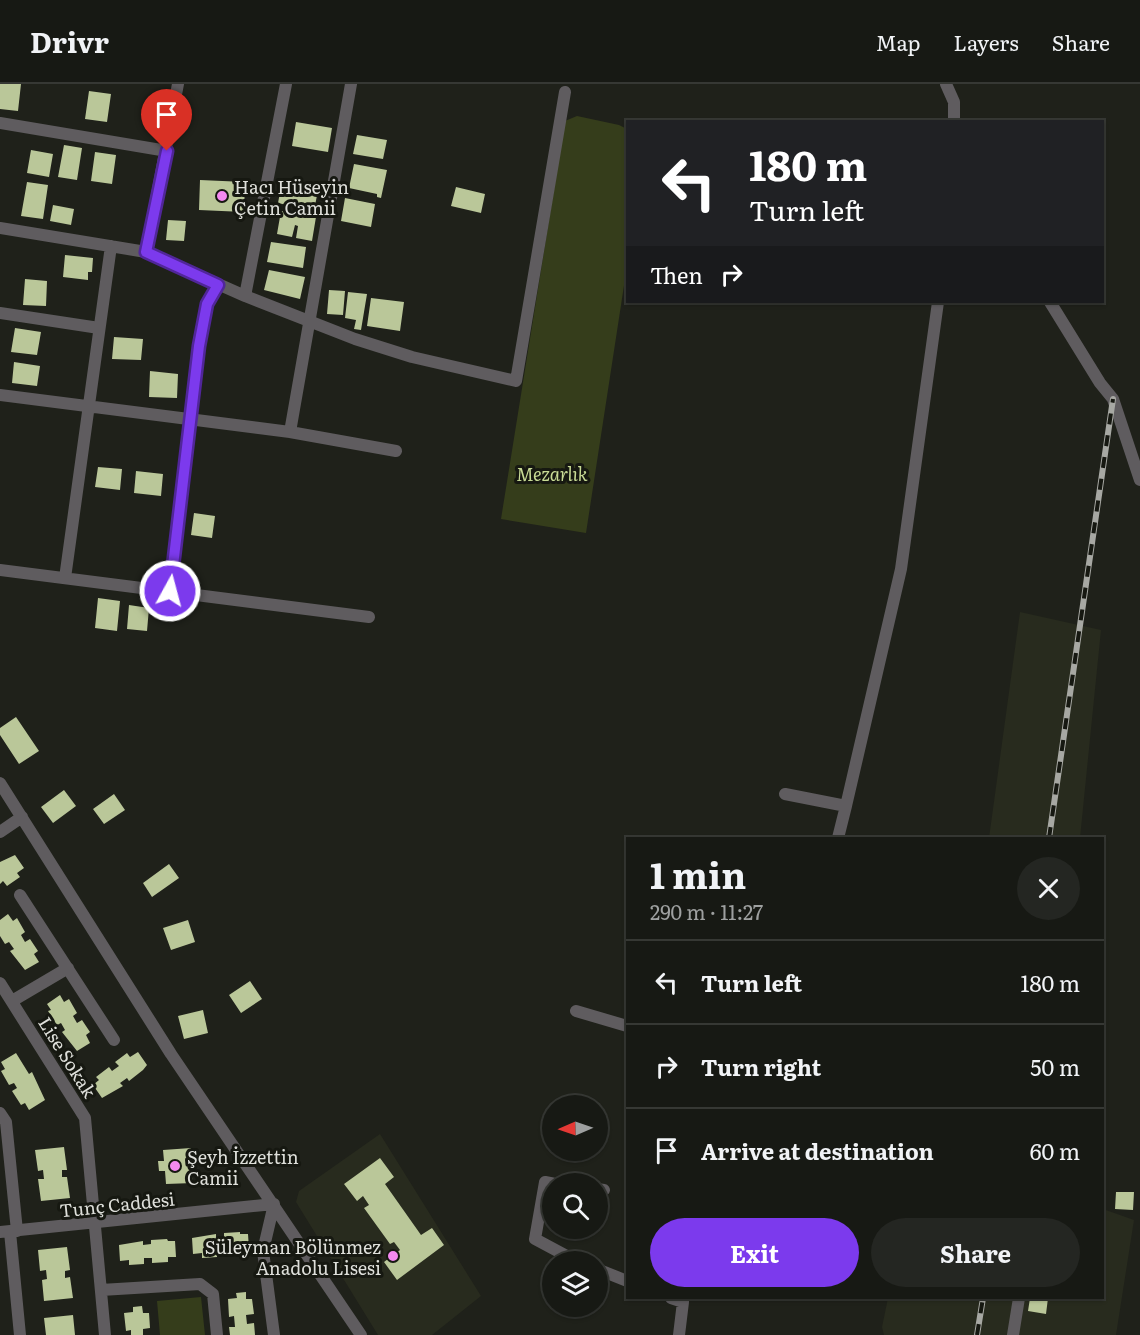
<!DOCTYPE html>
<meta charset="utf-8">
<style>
body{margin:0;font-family:Literata,serif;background:#242622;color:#f1f3f6;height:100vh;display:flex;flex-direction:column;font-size:22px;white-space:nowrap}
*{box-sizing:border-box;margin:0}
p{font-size:20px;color:#9ea0a0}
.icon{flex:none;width:33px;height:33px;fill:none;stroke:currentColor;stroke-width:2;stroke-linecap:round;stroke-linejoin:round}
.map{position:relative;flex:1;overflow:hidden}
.details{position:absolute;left:626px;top:753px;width:478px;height:462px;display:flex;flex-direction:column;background:#171914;border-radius:0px;box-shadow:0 2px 4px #0004,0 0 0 2px #363834}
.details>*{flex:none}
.banner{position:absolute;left:626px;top:36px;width:478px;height:183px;border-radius:0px;box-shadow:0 2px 4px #0004,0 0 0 2px #363834;background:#202124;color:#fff;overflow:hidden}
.needle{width:39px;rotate:268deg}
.controls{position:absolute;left:542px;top:1011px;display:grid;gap:12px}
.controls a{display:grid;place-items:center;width:66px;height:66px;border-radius:50%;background:#171914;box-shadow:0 2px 4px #0004,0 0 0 2px #363834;font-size:30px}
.pin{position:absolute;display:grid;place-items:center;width:51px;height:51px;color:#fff;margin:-62px -26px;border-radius:50% 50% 50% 0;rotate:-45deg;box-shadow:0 0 6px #0007}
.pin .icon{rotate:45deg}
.me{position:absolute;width:66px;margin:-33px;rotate:7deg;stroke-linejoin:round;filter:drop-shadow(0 0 4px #0008)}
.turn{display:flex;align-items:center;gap:21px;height:126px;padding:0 24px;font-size:27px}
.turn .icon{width:78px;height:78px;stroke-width:2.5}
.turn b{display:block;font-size:42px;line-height:51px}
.then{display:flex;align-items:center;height:57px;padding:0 24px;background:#0003;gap:12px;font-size:22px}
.round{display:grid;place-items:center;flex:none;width:63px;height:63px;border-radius:32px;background:#242622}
.summary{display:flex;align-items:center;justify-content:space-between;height:102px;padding:0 24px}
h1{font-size:36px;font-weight:700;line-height:45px}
.cta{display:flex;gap:12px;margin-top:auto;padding:12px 24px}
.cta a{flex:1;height:69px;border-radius:36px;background:#7c3aed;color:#fff;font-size:24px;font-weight:700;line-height:69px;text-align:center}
.cta a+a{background:#242622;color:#f1f3f6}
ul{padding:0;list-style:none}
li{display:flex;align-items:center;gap:18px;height:84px;padding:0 24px;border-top:2px solid #363834}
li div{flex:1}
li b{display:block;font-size:22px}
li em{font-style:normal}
header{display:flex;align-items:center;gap:36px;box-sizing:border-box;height:84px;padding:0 30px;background:#171914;border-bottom:2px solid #363834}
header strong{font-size:28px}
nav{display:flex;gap:33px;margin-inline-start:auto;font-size:21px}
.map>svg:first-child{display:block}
</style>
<header>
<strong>Drivr</strong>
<nav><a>Map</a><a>Layers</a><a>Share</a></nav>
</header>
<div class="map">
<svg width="1140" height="1251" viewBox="0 0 1140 1251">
<rect width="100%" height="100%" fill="#1f211a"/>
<path fill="#282b1e" d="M1020,528L1101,546L1080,754H989Z
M380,1050L481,1212L432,1251H378L296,1118L299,1107Z
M1103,1125L1134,1136L1116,1251H884L882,1243L888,1214H1102Z"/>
<path fill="#353d1b" d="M577,32L619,41L627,45V182L586,449L501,435L565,37Z
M201,1213L205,1251H160L157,1217Z"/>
<path fill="#bac799" d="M0,0H21L18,27L0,25Z
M89,7L111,10L107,38L85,35Z
M296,38L332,44L328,68L292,62Z
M357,51L387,56L383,75L353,70Z
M64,61L82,64L77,96L58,93Z
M31,66L53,70L49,93L27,89Z
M95,68L116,71L112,100L91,97Z
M354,80L387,86L381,114L377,113V110L349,104Z
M200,96L245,98L244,128L199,126Z
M27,98L48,101L43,135L21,132Z
M282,98L318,106L314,127L278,119Z
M456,103L485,110L481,129L451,122Z
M345,114L375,120L371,143L341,137Z
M53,121L74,125L71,141L50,137Z
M281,127L316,133L312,157L296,154L298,142L295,141L292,153L277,150Z
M168,136L186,137L184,157L166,156Z
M271,158L306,163L303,184L267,178Z
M65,171L93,174L92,188H88V196L63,193Z
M269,186L305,193L300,215L264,206Z
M25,195L47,197L46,222L23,221Z
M329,206L345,207L343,231L327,230Z
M348,208L367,210L361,246L354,245L356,236L345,234Z
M371,214L404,218L400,247L367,242Z
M15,244L41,248L37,271L11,268Z
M114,253L143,255L141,276L112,275Z
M14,278L40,282L37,302L12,299Z
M150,287L178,290L177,314L149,313Z
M98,383L122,385L120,406L95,403Z
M136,387L163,390L161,412L134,409Z
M194,429L215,432L212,454L191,451Z
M98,514L120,517L117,547L95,544Z
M129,521L149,524L147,547L127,545Z
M16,633L39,667L19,680L0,651V644Z
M64,706L76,722L53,739L41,723Z
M114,710L125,726L104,740L93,725Z
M15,771L24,784L17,789L20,793L7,802L3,797L0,800V778Z
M169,780L179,794L152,813L143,799Z
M8,830L13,837L17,834L25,848L21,851L25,858L30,855L38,867L34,870L39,878L25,886L10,867L14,865L9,858L5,860L0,852V836Z
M188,836L195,858L171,866L163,844Z
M250,897L262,915L241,929L229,911Z
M60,911L64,918L69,915L77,929L73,932L77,939L82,936L90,948L86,951L90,959L77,967L62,948L65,946L61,939L57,941L48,927L51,926L47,920Z
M203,926L208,949L184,955L178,932Z
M138,968L147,981L143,986L129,997L127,994L120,999L123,1002L102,1014L93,1001L99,996L96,993L109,983L112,987L119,982L115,978L127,969L130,973Z
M16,969L29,990L32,988L45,1016L29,1026L25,1019L21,1021L12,1007L17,1004L14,999L9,1001L1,987L5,985L1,978Z
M64,1063L67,1086H62V1093H67L70,1114L41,1117L38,1095H44L43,1086L38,1087L35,1066Z
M191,1064L193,1099L166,1100L165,1087H159L158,1077H164L163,1066Z
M380,1074L394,1093L385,1100L421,1151L432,1144L444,1161L397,1196L384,1178L400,1166L394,1158L390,1160L364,1124L369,1121L363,1112L357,1117L344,1100Z
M1116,1108H1134L1133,1126L1115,1125Z
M240,1148V1150H248L249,1165L241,1166V1171L225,1172V1167H217V1173L202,1174V1169L193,1170L192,1154L216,1150V1154L224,1153V1149Z
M167,1155L168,1157H175L176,1173H168V1178L152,1179V1174H144V1180L129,1181V1176L120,1177L119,1161L143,1157V1161L151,1160V1156Z
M67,1163L70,1186L65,1187V1194L70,1193L73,1214L44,1217L42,1196L47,1195L46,1186L40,1187L38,1166Z
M246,1208V1215H252L254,1230L246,1231L247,1240L254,1239L255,1251H230L229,1243H235L234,1232L229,1233L228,1215L237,1214L236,1209Z
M1030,1214H1048L1046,1230L1028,1227Z
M142,1222L143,1229H149L150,1244L143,1245V1251H131V1246L126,1247L124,1229L133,1228V1223Z
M73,1231L75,1251H46L44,1234Z"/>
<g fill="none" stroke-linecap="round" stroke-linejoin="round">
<path stroke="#5f5c5f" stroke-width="12" d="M946,0L954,18V38
M0,39L167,67
M0,144L146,168L245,212L355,255L412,273L516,297L565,8
M146,168L178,0
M245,212L286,0
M1050,218L1100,299L1113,315L1140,396
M0,229L99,244
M0,311L290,348L396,367
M290,348L351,0
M0,486L369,533
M65,494L111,162
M170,507L199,262L207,220L218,201
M0,699L171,970L361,1251
M785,710L846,722L838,754
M846,722L901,485L938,218
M0,748L22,733
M20,811L114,956
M0,899L85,1034L105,1251
M12,917L68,884
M576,927L627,942
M0,1029L6,1038L17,1147
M555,1100L545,1098L535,1155L578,1178
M597,1105L604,1106
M0,1148L274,1120L263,1167L274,1251
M10,1148L20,1251
M597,1185L627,1197
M101,1206L200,1200L213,1210L217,1251
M671,1214L683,1218L679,1251
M1013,1251L1019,1214"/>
<defs>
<path id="rail" d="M1049,754L1113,315
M977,1251L983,1214"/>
</defs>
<use href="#rail" stroke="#a7a8a3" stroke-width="6"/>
<use href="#rail" stroke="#161811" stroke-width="4" stroke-dasharray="11" stroke-linecap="butt"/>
</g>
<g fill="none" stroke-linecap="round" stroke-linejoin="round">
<defs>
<path id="route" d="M167,67L146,168L218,201L207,220L199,262L170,507"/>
</defs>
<use href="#route" stroke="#51269a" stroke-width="15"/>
<use href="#route" stroke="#7c3aed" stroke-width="10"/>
</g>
<g fill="#f489f0" stroke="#161811" stroke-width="2">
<circle cx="222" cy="112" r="6"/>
<circle cx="175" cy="1082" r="6"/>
<circle cx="393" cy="1172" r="6"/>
</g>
<g text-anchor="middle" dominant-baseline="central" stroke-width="6" stroke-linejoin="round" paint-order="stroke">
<g font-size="18" fill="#dedfda" stroke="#161811" text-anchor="start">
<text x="234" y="102">Hacı Hüseyin<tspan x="234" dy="21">Çetin Camii</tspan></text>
<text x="187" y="1072">Şeyh İzzettin<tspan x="187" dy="21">Camii</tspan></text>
<text x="381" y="1162" text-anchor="end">Süleyman Bölünmez<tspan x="381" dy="21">Anadolu Lisesi</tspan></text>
</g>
<g font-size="18" font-style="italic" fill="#c8db95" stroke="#161811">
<text x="552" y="389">Mezarlık</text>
</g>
<g font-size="18" fill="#dedfda" stroke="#161811">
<text transform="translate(68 973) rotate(58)">Lise Sokak</text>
<text transform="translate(117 1120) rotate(-6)">Tunç Caddesi</text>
</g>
</g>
</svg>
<div class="controls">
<a><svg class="needle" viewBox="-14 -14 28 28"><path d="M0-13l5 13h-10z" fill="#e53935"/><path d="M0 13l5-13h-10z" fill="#9ea0a0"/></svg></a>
<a><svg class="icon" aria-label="search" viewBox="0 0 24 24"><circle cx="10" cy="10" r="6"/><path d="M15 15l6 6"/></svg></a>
<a><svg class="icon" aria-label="layers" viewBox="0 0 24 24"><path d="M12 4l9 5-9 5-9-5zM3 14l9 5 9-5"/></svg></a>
</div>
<div class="pin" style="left:167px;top:67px;background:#d93025"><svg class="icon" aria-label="arrive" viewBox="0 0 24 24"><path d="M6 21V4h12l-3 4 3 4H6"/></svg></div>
<svg class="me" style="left:170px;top:507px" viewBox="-20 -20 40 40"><circle r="17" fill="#7c3aed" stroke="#fff" stroke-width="3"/><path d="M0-11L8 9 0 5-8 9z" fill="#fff"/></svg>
<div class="banner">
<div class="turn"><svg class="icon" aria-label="left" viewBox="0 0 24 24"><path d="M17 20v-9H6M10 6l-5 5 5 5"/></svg><div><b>180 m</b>Turn left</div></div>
<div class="then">Then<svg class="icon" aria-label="right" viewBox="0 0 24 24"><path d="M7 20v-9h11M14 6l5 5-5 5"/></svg></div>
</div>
<section class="details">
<div class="summary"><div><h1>1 min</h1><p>290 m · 11:27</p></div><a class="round"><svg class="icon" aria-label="close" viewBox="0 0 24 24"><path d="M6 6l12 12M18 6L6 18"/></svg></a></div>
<ul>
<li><svg class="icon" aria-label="left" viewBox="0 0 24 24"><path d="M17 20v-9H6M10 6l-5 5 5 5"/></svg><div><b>Turn left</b></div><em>180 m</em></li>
<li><svg class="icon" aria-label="right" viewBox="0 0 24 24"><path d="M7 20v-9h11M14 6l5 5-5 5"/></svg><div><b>Turn right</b></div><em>50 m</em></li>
<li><svg class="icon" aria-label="arrive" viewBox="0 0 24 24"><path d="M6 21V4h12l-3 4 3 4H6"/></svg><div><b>Arrive at destination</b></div><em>60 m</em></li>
</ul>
<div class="cta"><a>Exit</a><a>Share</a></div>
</section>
</div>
